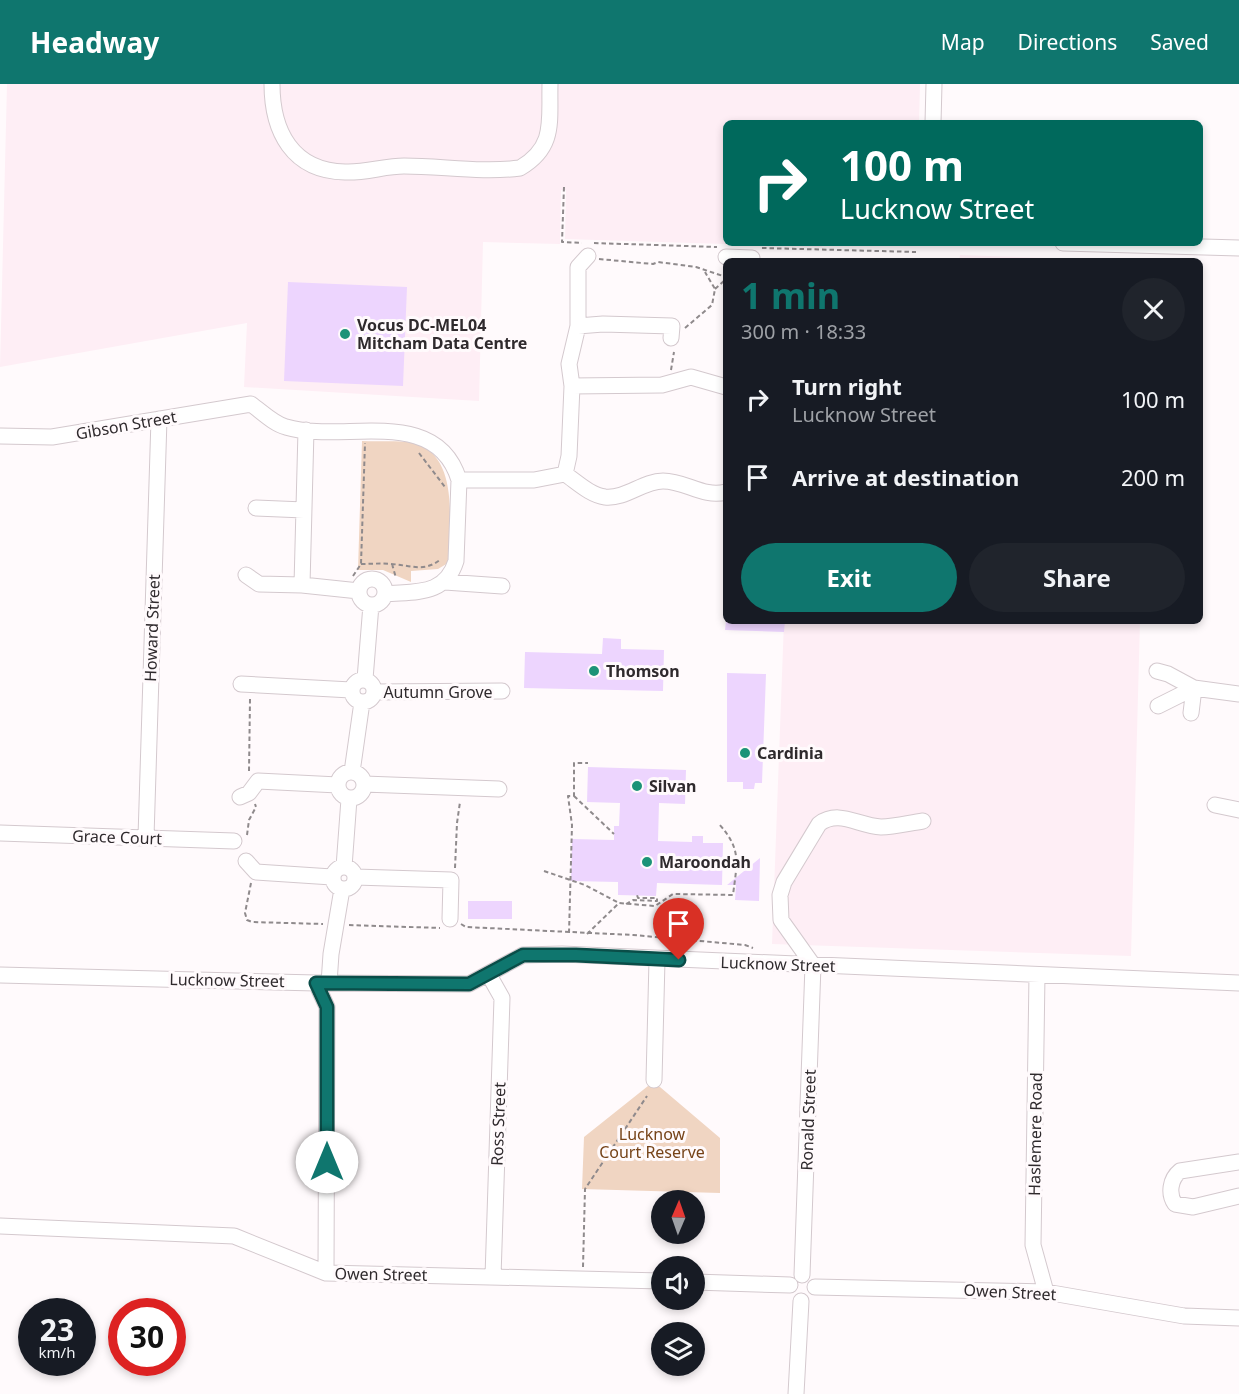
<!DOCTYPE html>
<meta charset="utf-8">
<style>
body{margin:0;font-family:"Noto Sans",sans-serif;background:#20242c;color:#f1f3f6;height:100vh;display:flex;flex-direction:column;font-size:22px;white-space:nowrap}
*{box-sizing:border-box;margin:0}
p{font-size:20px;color:#9ea1a6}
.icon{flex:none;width:33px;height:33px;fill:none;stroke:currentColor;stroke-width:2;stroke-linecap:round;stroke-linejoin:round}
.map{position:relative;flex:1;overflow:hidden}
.side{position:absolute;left:723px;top:174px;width:480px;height:366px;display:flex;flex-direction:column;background:#171b24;border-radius:9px;box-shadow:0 3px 9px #0003}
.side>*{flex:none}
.guide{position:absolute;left:723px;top:36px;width:480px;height:126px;border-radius:9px;box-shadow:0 3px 9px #0003;background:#00695c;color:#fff;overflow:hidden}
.needle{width:39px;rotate:2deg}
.buttons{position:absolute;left:651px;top:1106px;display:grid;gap:12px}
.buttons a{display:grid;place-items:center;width:54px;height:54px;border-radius:50%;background:#171b24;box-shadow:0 3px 9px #0003;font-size:30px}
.speed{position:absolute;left:18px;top:1214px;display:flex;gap:12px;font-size:30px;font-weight:700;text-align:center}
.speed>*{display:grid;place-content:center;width:78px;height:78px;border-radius:50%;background:#171b24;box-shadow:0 3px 9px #0003;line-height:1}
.speed small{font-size:15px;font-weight:400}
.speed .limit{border:9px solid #d22;background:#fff;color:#111}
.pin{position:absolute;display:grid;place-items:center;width:51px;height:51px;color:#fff;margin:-62px -26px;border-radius:50% 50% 50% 0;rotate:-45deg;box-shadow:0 0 6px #0007}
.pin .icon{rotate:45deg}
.me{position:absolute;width:66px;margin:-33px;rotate:0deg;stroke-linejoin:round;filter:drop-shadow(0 0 4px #0008)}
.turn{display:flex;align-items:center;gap:21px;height:126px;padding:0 18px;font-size:27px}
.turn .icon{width:78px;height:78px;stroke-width:2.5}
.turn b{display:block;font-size:42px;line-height:51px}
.round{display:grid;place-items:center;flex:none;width:63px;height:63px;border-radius:32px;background:#20242c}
.summary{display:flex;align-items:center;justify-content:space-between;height:102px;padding:0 18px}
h1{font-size:36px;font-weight:700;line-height:45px;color:#0f766e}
.button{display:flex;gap:12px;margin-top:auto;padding:12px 18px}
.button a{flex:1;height:69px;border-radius:36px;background:#0f766e;color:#fff;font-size:24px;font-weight:700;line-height:69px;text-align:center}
.button a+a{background:#20242c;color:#f1f3f6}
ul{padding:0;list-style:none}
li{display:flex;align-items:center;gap:18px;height:78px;padding:0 18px}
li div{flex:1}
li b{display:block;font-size:22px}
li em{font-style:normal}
header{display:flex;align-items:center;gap:36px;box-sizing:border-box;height:84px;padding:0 30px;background:#0f766e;color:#fff}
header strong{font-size:28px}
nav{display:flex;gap:33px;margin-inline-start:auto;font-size:21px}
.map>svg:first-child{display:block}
</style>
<header>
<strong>Headway</strong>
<nav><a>Map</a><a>Directions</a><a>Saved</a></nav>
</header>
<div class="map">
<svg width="1239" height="1310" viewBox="0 0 1239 1310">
<rect width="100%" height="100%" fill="#fffafc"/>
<path fill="#feeef5" d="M7,0H920L919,39H726V159H822V163L565,155L566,106H561L560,160L483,158L479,317L244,303L247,239L0,283Z
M960,171L1137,177H959Z
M784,537H1140L1131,872L772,860Z"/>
<path fill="#f0d5c2" d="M362,357C378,358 397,356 413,359C461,370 449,444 448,479L438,485L411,487V498L383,486H358Z
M648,1002L660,1003L720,1054V1109L582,1105L584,1053Z"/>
<path fill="#edd5fe" d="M288,198L407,203L403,302L284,297Z
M726,537H785L784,548L725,546Z
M603,554L621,555V565L664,566L663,607L524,604L525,568L602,570Z
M727,589L766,590L762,699H755L754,705H743V698H727Z
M588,683L686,686L685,720L659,719L658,757L692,758V752H703V759H723L722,801L657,799L656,812L618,811V798L571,797L572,755L614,756V742H619L620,719L587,718Z
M760,774L759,817L735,816L736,801H727Z
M468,817H512V835H468Z"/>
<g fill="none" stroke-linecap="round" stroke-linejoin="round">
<defs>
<path id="minor" d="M272,0C272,47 292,87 345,88C365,89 385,82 404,82C442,82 482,89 520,84C556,63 549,37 550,0
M933,39L934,0
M1063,159L1239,164
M726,173L752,174
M578,242L603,240L672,242L671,254
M572,302L662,301L691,293L726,303
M0,352L52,353L251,320C262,328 274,340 286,343C342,360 436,320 459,396L456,477C445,512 416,507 385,510
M565,390L569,372L572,302L569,280L578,242V183L588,172
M459,396H534L565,390C577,398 590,411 605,413C626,415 643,397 663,397C686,397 703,414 726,408
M256,424L304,426
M246,491L259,500L302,501L359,507
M359 508a13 13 0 1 1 26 0a13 13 0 1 1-26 0Z
M445,498L502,502
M302,501L306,346
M1157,587L1168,590L1194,604L1239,610
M365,595L371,521
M352 607a11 11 0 1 1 22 0a11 11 0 1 1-22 0Z
M241,600L351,606
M374,608L502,607
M1158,622L1194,604
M1191,629L1194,604
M338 701a13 13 0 1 1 26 0a13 13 0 1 1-26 0Z
M352,688L362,618
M364,700L499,705
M240,713L249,709L258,697L338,701
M1215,721L1239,726
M0,749L234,757
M146,753L159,335
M246,777L256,788L332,793
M333 794a11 11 0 1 1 22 0a11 11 0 1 1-22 0Z
M344,783L349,715
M355,793L451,796L450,835
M0,891L316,899L469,900L523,871L562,870L1239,899
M489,891L502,914L493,1193
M1037,891L1033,1161L1046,1208
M316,899L327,923L326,1189
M329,899L331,870L342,805
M654,996L657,876
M1239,1078L1180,1087C1170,1095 1168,1110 1175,1120L1193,1123L1239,1112
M0,1142L234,1152L326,1189L662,1197
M802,1191L813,881L781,836L780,811L784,798L819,740C839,725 858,742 881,743C895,743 909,739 923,737
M694,1198L790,1201
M815,1203L1046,1208L1184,1232L1239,1234
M796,1310L801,1217"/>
</defs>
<use href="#minor" stroke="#d4c9ce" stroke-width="17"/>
<path stroke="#8f8a8c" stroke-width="2" stroke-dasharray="4.5 3" stroke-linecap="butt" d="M564,103L562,158L582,159
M594,159L717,163
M762,164L916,168
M599,175L653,180L658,178L696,183L726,193
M790,177H821
M715,205L726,195
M685,244L712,221L715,205L705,188
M671,286L674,268
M419,369L445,403
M361,480C371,480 381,479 391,480C410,481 424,489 441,475
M392,480L396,494
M353,492L361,480L365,359
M249,687L250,615
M574,712L614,750
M247,751L249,736L256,723L255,720
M455,784L457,739L460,718
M544,787L585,801L619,819
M251,799L245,829L247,836L252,838L323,840
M626,820L633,816L657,817V814H638L637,811
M461,840L466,843L633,851L745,861L753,864
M349,841L440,844
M569,849L572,741L568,712H574V679H588
M587,850L619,819L655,822L673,810L733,811C737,778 742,766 719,740
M583,1183L585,1105L647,1012"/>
<use href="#minor" stroke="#fff" stroke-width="15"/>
</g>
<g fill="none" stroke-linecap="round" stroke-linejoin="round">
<defs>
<path id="route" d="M327,1078V923L316,899L469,900L523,871H576L679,876"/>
</defs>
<use href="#route" stroke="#0a4d48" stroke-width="15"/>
<use href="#route" stroke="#0f766e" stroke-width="10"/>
</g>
<g fill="#1c9378" stroke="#fffafc" stroke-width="2">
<circle cx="345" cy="250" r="6"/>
<circle cx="594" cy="587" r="6"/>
<circle cx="745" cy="669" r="6"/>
<circle cx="637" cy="702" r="6"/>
<circle cx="647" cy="778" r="6"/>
</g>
<g text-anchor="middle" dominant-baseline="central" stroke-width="6" stroke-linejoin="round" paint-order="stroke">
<g font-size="16" font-weight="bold" fill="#2f2a2d" stroke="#fffafc" text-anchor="start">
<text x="357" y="241">Vocus DC-MEL04<tspan x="357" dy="18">Mitcham Data Centre</tspan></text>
<text x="606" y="587">Thomson</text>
<text x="757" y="669">Cardinia</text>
<text x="649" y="702">Silvan</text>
<text x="659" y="778">Maroondah</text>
</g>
<g font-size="16" fill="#2f2a2d" stroke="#fffafc">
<text transform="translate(126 341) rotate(-10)">Gibson Street</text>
<text transform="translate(152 544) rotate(-88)">Howard Street</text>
<text x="438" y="608">Autumn Grove</text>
<text transform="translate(117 753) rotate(2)">Grace Court</text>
<text transform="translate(778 880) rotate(2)">Lucknow Street</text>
<text transform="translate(227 896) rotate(1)">Lucknow Street</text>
<text transform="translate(808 1036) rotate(-88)">Ronald Street</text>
<text transform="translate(498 1040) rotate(-88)">Ross Street</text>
<text transform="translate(1035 1050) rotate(-89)">Haslemere Road</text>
<text transform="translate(381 1190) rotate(1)">Owen Street</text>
<text transform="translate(1010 1208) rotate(3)">Owen Street</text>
</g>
<g font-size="16" fill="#764318" stroke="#fffafc">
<text x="652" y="1050">Lucknow<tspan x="652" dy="18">Court Reserve</tspan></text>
</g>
</g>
</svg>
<div class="buttons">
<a><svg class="needle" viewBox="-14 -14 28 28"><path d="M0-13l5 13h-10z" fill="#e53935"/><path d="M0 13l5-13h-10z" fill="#9ea1a6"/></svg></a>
<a><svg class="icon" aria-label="sound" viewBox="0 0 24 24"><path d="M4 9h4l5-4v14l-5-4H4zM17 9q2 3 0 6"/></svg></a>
<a><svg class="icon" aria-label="layers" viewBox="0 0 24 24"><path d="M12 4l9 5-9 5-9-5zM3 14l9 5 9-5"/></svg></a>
</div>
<div class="speed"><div>23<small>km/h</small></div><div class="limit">30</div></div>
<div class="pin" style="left:679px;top:876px;background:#d93025"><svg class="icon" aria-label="arrive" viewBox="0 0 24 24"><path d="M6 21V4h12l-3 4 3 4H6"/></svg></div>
<svg class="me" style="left:327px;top:1078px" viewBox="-20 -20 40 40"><circle r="19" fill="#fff"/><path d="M0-13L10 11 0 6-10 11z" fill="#0f766e"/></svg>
<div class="guide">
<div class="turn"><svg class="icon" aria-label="right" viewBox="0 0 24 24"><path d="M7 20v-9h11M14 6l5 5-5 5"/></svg><div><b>100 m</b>Lucknow Street</div></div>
</div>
<section class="side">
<div class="summary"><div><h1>1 min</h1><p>300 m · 18:33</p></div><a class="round"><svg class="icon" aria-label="close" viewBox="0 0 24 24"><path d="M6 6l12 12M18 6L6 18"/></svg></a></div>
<ul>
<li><svg class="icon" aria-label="right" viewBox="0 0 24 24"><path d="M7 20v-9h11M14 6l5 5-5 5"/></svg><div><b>Turn right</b><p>Lucknow Street</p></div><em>100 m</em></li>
<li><svg class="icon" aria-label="arrive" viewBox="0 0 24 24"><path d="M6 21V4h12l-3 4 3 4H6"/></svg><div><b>Arrive at destination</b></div><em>200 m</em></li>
</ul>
<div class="button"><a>Exit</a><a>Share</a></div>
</section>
</div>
